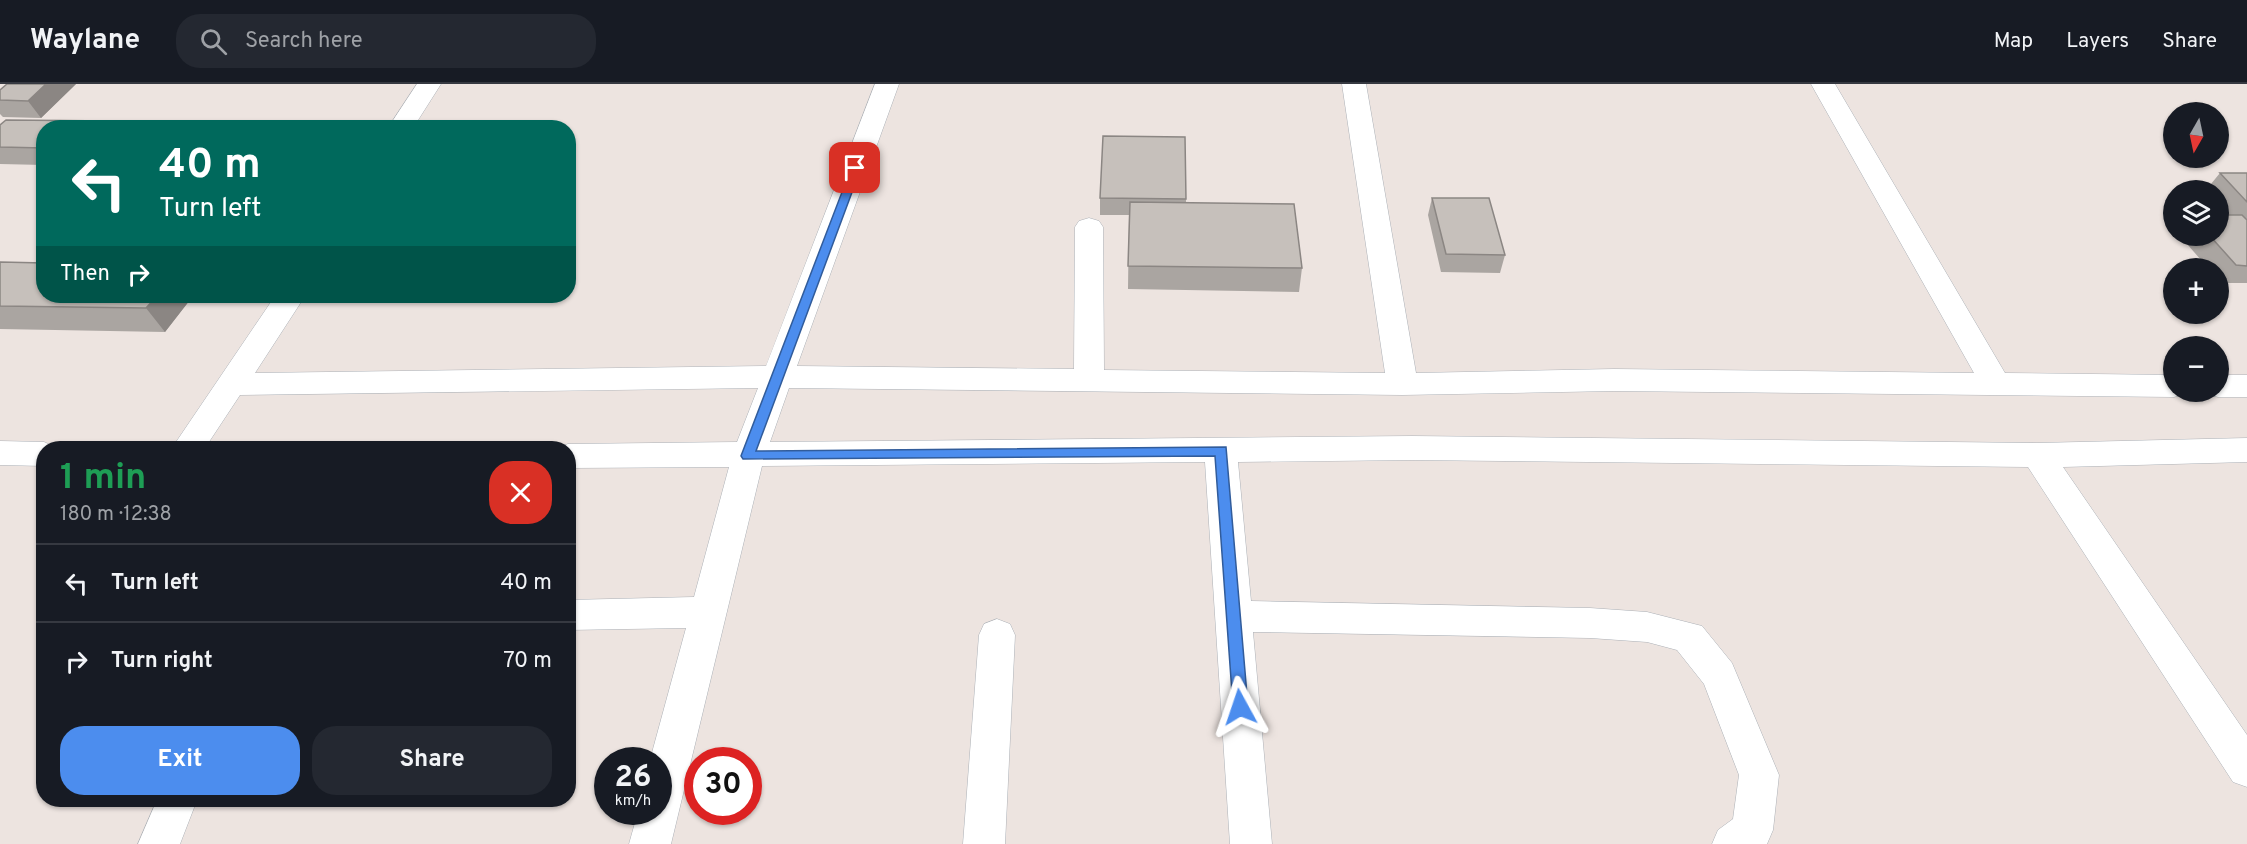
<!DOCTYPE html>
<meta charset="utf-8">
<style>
body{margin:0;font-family:Overpass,sans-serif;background:#242831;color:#f1f3f6;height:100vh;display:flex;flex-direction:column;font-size:22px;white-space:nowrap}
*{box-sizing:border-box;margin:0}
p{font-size:20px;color:#9ea1a6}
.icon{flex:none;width:33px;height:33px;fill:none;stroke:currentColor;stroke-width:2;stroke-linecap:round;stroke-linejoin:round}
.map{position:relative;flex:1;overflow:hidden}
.sheet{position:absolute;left:36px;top:357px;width:540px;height:366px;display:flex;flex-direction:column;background:#171b24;border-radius:24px;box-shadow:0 2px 4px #0004}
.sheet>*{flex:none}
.guide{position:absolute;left:36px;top:36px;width:540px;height:183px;border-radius:24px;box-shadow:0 2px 4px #0004;background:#00695c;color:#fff;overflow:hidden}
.needle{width:39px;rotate:189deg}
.fabs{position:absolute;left:2163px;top:18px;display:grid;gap:12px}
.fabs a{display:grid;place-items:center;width:66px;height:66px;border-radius:50%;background:#171b24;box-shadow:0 2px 4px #0004;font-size:30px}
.speed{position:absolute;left:594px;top:663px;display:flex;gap:12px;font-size:30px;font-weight:700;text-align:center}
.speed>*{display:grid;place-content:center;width:78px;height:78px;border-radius:50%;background:#171b24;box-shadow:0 2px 4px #0004;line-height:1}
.speed small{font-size:15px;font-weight:400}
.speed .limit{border:9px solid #d22;background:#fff;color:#111}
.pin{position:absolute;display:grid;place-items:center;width:51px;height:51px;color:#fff;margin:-26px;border-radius:12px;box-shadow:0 3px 9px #0006}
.me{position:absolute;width:66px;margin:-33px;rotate:355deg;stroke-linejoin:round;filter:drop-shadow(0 0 4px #0008)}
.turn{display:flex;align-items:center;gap:21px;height:126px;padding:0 24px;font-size:27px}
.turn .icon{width:78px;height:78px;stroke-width:2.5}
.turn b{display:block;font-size:42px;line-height:51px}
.then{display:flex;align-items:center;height:57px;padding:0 24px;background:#0003;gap:12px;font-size:22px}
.round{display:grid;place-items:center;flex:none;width:63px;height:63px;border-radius:24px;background:#242831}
.head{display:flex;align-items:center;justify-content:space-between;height:102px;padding:0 24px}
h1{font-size:36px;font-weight:700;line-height:45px;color:#1e9e55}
.button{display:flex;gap:12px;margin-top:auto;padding:12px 24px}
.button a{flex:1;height:69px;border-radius:24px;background:#4c8dee;color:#fff;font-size:24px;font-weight:700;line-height:69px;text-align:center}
.button a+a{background:#242831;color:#f1f3f6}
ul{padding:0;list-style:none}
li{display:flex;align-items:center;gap:18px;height:78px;padding:0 24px;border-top:2px solid #363941}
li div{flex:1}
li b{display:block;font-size:22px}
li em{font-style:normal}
header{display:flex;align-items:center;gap:36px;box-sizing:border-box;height:84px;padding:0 30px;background:#171b24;border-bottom:2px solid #363941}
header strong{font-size:28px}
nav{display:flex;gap:33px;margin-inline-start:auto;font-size:21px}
.search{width:420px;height:54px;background:#242831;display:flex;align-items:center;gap:15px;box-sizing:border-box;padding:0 21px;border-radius:24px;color:#9ea1a6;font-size:22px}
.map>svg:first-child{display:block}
</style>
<header>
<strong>Waylane</strong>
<div class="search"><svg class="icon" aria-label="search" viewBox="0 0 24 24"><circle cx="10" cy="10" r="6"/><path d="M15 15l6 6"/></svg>Search here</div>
<nav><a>Map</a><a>Layers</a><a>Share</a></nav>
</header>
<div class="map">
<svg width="2247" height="760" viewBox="0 0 2247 760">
<rect width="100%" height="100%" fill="#ede4e0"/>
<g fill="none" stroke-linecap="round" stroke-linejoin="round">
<defs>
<path id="minor" d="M417,0H441L413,44H388Z
M875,0H899L797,282L1074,285L1075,143L1079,137L1089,134L1099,137L1103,143L1104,286L1385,289L1342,0H1366L1416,289L1614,285L1974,289L1811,0H1835L2005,289L2174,291V308H2186L2185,310L2174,313L1614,307L1402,311L789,304L770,358L1412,352L2037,359L2247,354V378L2063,383L2247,651V703L2233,698L2028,383L1412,376L1238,378L1251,517L1590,524L1647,528L1702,542L1732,579L1779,691L1773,746L1767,760H1712L1718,746L1733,735L1739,691L1704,600L1677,566L1647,558L1590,554L1253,548L1272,760H1230L1205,378L762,382L671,760H629L638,728H658V676H650L686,544L568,546V516L694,513L729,383L568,384V364H556L568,360L737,358L758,304L240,311L205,364H172L275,212H305L255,289L766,282Z
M2218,291H2247V313H2218L2207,310L2206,308H2218Z
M0,357L44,358L57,364H44V382L0,381Z
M997,535L1010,540L1015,551L1005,760H963L979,551L984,540Z
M157,716H197L180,760H138Z"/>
</defs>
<use href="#minor" stroke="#acb1b7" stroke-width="1"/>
<use href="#minor" fill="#fff" fill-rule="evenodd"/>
</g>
<path fill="#aaa5a1" d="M7,0H76L41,34L3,33L0,30V6Z
M0,41L44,44V81L0,80Z
M1185,53L1186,118L1302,184L1299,208L1128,205L1129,131H1100V114Z
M2220,89H2247V199H2221L2218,197V184H2208L2180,152H2218L2228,131L2218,120V106H2206Z
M1432,114L1505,171L1500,189L1441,188L1428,131Z
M0,178L193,212L165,248L0,245Z"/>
<path fill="#8b8683" d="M46,0H76L41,34L28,17Z
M112,37L116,44H106Z
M157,212H193L165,248L146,224Z"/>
<path fill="#c6c0bb" stroke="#8b8683" stroke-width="1.5" d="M7,0H46L28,17L0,16V6Z
M6,36L112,37L106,44H44V64L0,63V41Z
M1103,52L1185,53L1186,115L1100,114Z
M2220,89H2247V118Z
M1432,114H1489L1505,171L1446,170Z
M1130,118L1294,120L1302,184L1128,182Z
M2218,131H2242L2247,136V182L2236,181L2210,152H2218Z
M0,178L44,179V212H157L146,224L0,222Z"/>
<path fill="#4c8dee" stroke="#315c9b" stroke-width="1.5" d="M852,82L861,84L756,367L1226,363L1248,623L1246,628H1235L1233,623L1215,372L743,375L741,372Z"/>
</svg>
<div class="fabs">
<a><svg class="needle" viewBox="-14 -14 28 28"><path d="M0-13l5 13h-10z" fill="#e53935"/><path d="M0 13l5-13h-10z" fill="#9ea1a6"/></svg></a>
<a><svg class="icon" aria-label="layers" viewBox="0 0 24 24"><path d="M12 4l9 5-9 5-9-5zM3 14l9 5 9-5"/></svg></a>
<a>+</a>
<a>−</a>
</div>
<div class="speed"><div>26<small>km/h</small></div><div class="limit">30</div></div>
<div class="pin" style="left:855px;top:84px;background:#d93025"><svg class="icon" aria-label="arrive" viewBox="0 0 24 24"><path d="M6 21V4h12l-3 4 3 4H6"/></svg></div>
<svg class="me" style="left:1240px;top:623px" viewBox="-20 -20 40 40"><path d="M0-17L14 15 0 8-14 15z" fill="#4c8dee" stroke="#fff" stroke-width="4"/></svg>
<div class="guide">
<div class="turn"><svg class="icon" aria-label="left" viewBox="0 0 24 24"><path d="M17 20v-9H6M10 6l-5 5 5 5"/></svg><div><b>40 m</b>Turn left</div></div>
<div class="then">Then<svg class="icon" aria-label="right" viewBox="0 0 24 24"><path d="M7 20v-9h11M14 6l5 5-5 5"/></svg></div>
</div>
<section class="sheet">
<div class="head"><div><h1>1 min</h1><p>180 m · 12:38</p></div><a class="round" style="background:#d93025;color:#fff"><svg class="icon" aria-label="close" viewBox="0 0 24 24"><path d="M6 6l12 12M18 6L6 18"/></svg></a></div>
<ul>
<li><svg class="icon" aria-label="left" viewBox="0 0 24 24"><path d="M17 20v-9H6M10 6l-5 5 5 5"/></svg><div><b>Turn left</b></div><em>40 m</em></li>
<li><svg class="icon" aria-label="right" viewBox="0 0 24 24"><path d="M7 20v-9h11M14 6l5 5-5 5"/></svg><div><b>Turn right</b></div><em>70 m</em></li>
</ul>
<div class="button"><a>Exit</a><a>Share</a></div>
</section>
</div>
